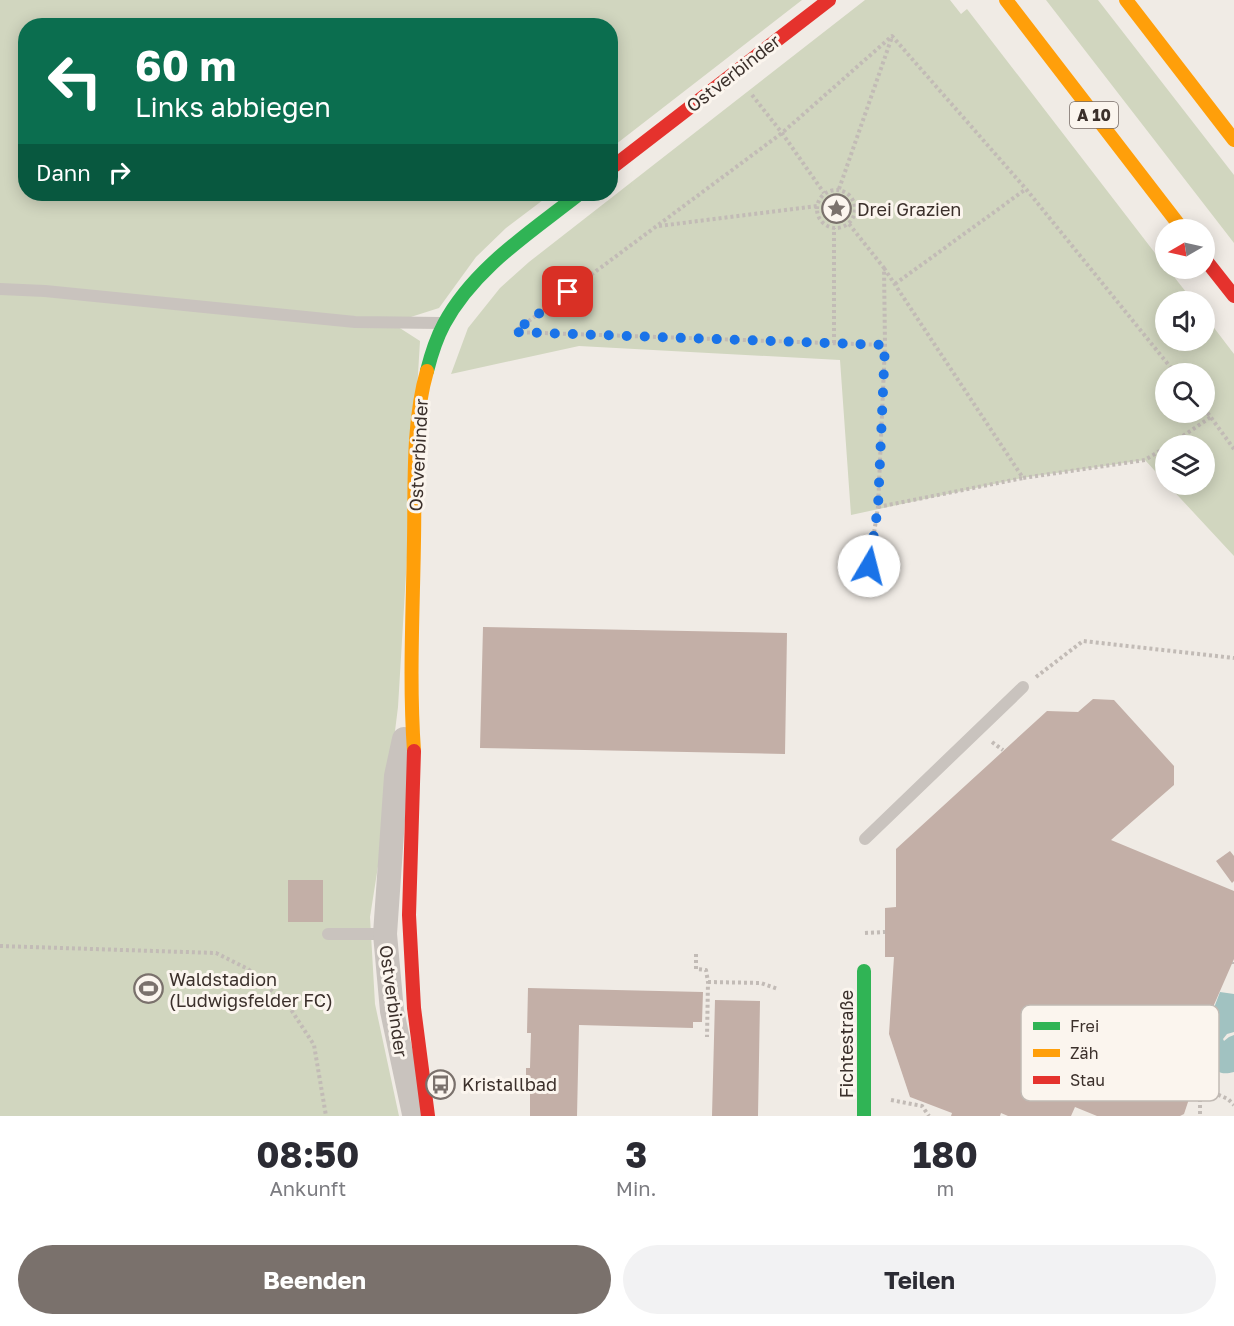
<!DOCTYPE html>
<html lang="de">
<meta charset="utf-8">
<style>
body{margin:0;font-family:"Golos Text",sans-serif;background:#f2f2f3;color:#2b2b33;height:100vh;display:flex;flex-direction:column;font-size:22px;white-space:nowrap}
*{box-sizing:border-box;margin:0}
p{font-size:20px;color:#7c7c81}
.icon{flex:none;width:33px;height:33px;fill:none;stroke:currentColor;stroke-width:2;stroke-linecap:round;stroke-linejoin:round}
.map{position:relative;height:1116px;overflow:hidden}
.panel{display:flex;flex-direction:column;background:#fff;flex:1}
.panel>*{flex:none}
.banner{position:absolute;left:18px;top:18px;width:600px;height:183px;border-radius:24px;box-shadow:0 3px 15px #0003;background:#0b6e4f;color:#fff;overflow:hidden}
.needle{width:39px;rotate:261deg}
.fabs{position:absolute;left:1155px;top:219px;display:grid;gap:12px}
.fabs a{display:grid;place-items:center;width:60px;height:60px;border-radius:50%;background:#fff;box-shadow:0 3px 15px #0003;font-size:30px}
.pin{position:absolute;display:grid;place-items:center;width:51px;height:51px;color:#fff;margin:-26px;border-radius:12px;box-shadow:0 3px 9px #0006}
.me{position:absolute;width:66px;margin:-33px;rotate:8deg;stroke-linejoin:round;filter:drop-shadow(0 0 4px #0008)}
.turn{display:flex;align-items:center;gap:21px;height:126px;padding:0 18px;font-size:27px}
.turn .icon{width:78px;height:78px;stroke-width:2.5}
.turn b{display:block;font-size:42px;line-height:51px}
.then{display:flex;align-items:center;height:57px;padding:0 18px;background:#0003;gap:12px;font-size:22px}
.eta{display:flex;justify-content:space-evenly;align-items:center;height:102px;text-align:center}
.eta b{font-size:36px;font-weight:700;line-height:42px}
.button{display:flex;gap:12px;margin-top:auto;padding:12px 18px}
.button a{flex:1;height:69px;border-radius:36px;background:#7a716c;color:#fff;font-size:24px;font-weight:700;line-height:69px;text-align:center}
.button a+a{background:#f2f2f3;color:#2b2b33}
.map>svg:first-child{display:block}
</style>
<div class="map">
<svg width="1234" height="1116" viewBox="0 0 1234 1116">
<rect width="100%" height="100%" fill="#f0ebe5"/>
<path fill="#d1d6bf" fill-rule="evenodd" d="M0,0H802L611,148L610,26H26V194H551L506,228L476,257L439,308L392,323L420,341L398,707L379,860L370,917L375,1004L399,1116H0Z
M865,0H950L961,14L967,9L1165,266L1166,268L1168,269L1193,301L1166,302V340H1204L1205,316L1234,354V556L1168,485L1204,484V446H1166L1165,482L1145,460L1022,478L851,515L840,360L579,346L451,374L468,328L500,288L529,262ZM1166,374H1204V412H1166Z
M1046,0H1098L1234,175V243Z"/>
<path fill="#a1c2c1" d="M1220,992L1234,994V1032L1227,1034L1223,1039L1224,1041L1229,1037L1234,1035V1072C1212,1078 1213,1062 1206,1050L1203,1059L1199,1061L1195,1058Z"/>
<path fill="#c3afa7" d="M483,627L787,633L785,754L480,748Z
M1093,699L1114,700L1174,766V785L1111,840L1234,891V959L1182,1078L1177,1095L1189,1099L1184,1114L1180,1116H1097L1075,1107L1071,1116H1008L1001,1113L1000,1116H951L952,1113L910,1097L889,1034L894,957H885V908L896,907V849L1047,711L1078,712Z
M1230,851L1234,856V881L1232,883L1216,861Z
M288,880H323V922H288Z
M528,988L703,992L702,1022H693V1028L579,1025L577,1116H530V1093H526V1068H530L531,1033H527Z
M715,1000L760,1001L758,1116H712Z"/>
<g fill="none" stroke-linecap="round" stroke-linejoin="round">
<path stroke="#c2bbb6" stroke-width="4" stroke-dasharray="3 3" stroke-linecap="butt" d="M752,95L782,133L824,193
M839,189L892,37
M817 209a19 19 0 1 1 38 0a19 19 0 1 1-38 0Z
M849,224L884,268L885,345L878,507L869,566
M659,226L817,206
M884,268L1023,478L1145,460L1166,447
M895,284L1026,189
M514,332L782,133L892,36L1026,189L1176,374
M515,332L885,345
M834,343V228
M1204,408L1234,449
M1168,446L1211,417
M878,507L1023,478
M1036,677L1083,641L1234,658
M992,742L1003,750
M865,933L885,932
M0,946L216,953L248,969L288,1005L314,1045L326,1116
M696,954V969L706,970L708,982L707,1037
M1234,962V964
M708,982L761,983L778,989
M1182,1078L1195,1085L1200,1094V1116
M1196,1085L1228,1099L1234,1105
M891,1100L922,1106L929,1116"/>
<path stroke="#c9c3be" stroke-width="12" d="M0,289L45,291L355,322L441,323
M865,839L1023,687
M328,934H385"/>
<path stroke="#c9c3be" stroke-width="24" d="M404,739L396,776L385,934L392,1011L414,1114"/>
<path stroke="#30b455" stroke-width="14" d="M427,371C431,355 436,339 444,324C474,268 531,232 579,194
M864,971V1116"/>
<path stroke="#ff9f0a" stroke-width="14" d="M1006,0L1183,230
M1126,0L1234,140
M414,751C409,681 413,610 414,540C415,487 412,422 427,371"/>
<path stroke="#e5322d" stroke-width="14" d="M610,169L829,0
M1204,258L1234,296
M414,751L409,915L414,1008L428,1116"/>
</g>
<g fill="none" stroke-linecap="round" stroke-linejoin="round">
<path stroke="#1a73e8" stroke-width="10" stroke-dasharray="0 18" d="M568,292L514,332L885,345L878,507L869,566"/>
</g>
<defs>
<symbol id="sight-ring" viewBox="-11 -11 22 22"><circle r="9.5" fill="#fbf5ee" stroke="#7a716c" stroke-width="1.5"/><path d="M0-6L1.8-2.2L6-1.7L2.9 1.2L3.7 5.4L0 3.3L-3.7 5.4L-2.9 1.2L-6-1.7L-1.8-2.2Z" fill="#7a716c"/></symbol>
<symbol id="stadium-ring" viewBox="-11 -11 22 22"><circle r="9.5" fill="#fbf5ee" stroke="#7a716c" stroke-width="1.5"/><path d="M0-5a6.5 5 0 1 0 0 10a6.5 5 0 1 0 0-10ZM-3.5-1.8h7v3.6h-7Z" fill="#7a716c"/></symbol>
<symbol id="bus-ring" viewBox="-11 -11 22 22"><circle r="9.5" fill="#fbf5ee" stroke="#7a716c" stroke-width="1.5"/><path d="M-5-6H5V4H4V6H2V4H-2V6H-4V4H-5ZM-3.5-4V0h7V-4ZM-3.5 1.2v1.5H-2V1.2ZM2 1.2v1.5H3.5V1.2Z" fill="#7a716c"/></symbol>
</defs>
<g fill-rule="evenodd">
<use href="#sight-ring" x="820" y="192" width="33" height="33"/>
<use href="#stadium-ring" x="132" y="972" width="33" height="33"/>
<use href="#bus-ring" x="424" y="1068" width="33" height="33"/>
</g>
<g text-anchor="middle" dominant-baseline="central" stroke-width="6" stroke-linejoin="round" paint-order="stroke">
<rect fill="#fbf5ee" stroke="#756b66" stroke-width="1.5" x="1070" y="102" width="48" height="26" rx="4.5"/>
<g font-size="16" font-weight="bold" fill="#3b302b">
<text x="1094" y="115">A 10</text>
</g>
<g font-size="18" fill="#3b302b" stroke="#fbf5ee">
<text transform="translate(733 73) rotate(-38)">Ostverbinder</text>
<text transform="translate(418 455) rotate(-87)">Ostverbinder</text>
<text transform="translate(394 1001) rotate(82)">Ostverbinder</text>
<text transform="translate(846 1044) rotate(-90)">Fichtestraße</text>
</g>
<g font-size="18" fill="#3b302b" stroke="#fbf5ee" text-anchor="start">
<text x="857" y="209">Drei Grazien</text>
<text x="169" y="979">Waldstadion<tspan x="169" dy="21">(Ludwigsfelder FC)</tspan></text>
<text x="462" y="1084">Kristallbad</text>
</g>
</g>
<rect x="1021" y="1005" width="198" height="96" rx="9" fill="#fbf5ee" stroke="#c1bab4" stroke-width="1.5"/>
<rect x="1033" y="1022" width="27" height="8" fill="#30b455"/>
<rect x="1033" y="1049" width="27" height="8" fill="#ff9f0a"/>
<rect x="1033" y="1076" width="27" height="8" fill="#e5322d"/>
<g font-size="16" fill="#3b302b">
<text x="1070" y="1032">Frei</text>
<text x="1070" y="1059">Zäh</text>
<text x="1070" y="1086">Stau</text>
</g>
</svg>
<div class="fabs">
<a><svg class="needle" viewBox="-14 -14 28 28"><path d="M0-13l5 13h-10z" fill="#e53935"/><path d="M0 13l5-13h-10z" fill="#7c7c81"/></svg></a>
<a><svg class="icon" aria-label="sound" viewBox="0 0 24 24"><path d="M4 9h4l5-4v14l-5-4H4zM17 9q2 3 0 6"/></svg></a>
<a><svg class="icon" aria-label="search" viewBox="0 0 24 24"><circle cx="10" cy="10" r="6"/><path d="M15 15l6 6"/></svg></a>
<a><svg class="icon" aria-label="layers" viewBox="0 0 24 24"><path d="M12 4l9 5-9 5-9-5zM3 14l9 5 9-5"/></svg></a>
</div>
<div class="pin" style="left:568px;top:292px;background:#d93025"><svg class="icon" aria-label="arrive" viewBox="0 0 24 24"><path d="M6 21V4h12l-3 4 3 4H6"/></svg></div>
<svg class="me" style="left:869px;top:566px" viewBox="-20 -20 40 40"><circle r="19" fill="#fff"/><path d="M0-13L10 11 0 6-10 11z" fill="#1a73e8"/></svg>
<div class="banner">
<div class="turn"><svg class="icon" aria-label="left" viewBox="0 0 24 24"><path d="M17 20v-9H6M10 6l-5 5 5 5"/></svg><div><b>60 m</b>Links abbiegen</div></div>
<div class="then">Dann<svg class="icon" aria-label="right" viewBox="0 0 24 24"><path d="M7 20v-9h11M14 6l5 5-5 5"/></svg></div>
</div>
</div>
<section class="panel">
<div class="eta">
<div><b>08:50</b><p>Ankunft</p></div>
<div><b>3</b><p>Min.</p></div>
<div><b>180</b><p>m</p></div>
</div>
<div class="button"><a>Beenden</a><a>Teilen</a></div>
</section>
